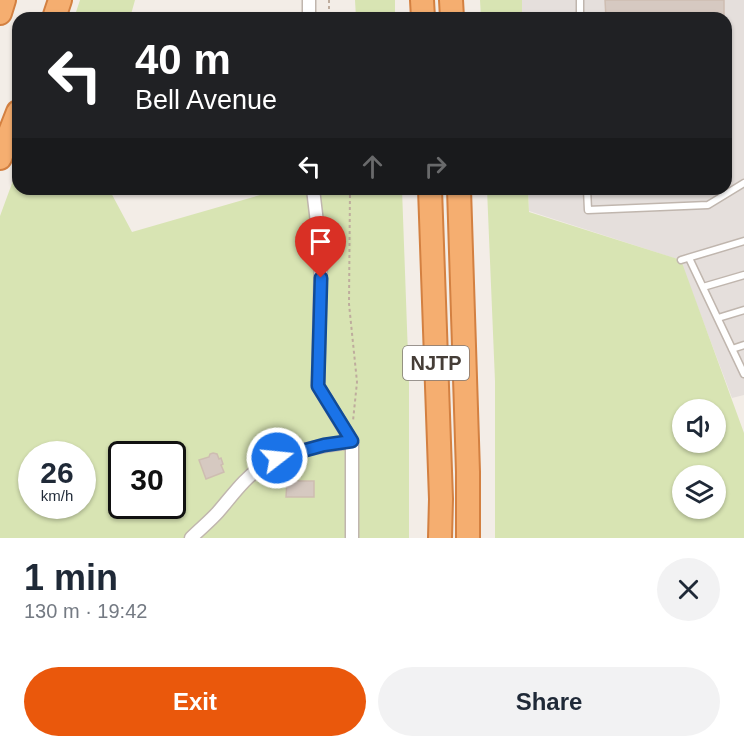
<!DOCTYPE html>
<meta charset="utf-8">
<style>
body{margin:0;font-family:Helvetica,sans-serif;background:#f2f2f3;color:#1f2937;height:100vh;display:flex;flex-direction:column;font-size:22px;white-space:nowrap}
*{box-sizing:border-box;margin:0}
p{font-size:20px;color:#747a83}
.icon{flex:none;width:33px;height:33px;fill:none;stroke:currentColor;stroke-width:2;stroke-linecap:round;stroke-linejoin:round}
.map{position:relative;height:538px;overflow:hidden}
.side{display:flex;flex-direction:column;background:#fff;flex:1}
.side>*{flex:none}
.hud{position:absolute;left:12px;top:12px;width:720px;height:183px;border-radius:18px;box-shadow:0 2px 4px #0004;background:#202124;color:#fff;overflow:hidden}
.fabs{position:absolute;left:672px;top:399px;display:grid;gap:12px}
.fabs a{display:grid;place-items:center;width:54px;height:54px;border-radius:50%;background:#fff;box-shadow:0 2px 4px #0004;font-size:30px}
.speed{position:absolute;left:18px;top:441px;display:flex;gap:12px;font-size:30px;font-weight:700;text-align:center}
.speed>*{display:grid;place-content:center;width:78px;height:78px;border-radius:50%;background:#fff;box-shadow:0 2px 4px #0004;line-height:1}
.speed small{font-size:15px;font-weight:400}
.speed .limit{border:3px solid #111;border-radius:9px;background:#fff;color:#111}
.pin{position:absolute;display:grid;place-items:center;width:51px;height:51px;color:#fff;margin:-62px -26px;border-radius:50% 50% 50% 0;rotate:-45deg;box-shadow:0 0 6px #0007}
.pin .icon{rotate:45deg}
.me{position:absolute;width:66px;margin:-33px;rotate:74deg;stroke-linejoin:round;filter:drop-shadow(0 0 4px #0008)}
.turn{display:flex;align-items:center;gap:21px;height:126px;padding:0 24px;font-size:27px}
.turn .icon{width:78px;height:78px;stroke-width:2.5}
.turn b{display:block;font-size:42px;line-height:51px}
.lanes{display:flex;align-items:center;height:57px;padding:0 24px;background:#0003;justify-content:center;gap:30px;direction:ltr}
.lanes .off{opacity:.35}
.round{display:grid;place-items:center;flex:none;width:63px;height:63px;border-radius:32px;background:#f2f2f3}
.overview{display:flex;align-items:center;justify-content:space-between;height:102px;padding:0 24px}
h1{font-size:36px;font-weight:700;line-height:45px}
.button{display:flex;gap:12px;margin-top:auto;padding:12px 24px}
.button a{flex:1;height:69px;border-radius:36px;background:#ea580c;color:#fff;font-size:24px;font-weight:700;line-height:69px;text-align:center}
.button a+a{background:#f2f2f3;color:#1f2937}
.map>svg:first-child{display:block}
</style>
<div class="map">
<svg width="744" height="538" viewBox="0 0 744 538">
<rect width="100%" height="100%" fill="#f3ede7"/>
<path fill="#e5dfdc" d="M522,0H744V395L732,398L680,260L529,211L528,189H726V18H522Z"/>
<path fill="#d8e4b3" fill-rule="evenodd" d="M80,0H135L130,18H74Z
M355,0H395V18H356Z
M480,0H522V18H481Z
M18,167V189H109L132,232L281,189H402L409,383V538H0V216ZM32,454H82V506H32ZM122,454H172V506H122Z
M487,189H528L529,212L681,260L744,433V538H495V381ZM682,410H716V442H682ZM682,476H716V508H682Z"/>
<path fill="#d6c9c1" stroke="#cebdb1" stroke-width="1.5" d="M605,0H724V18H606Z
M726,65L729,155H726Z
M213,453L217,454L219,459L221,458L223,464L221,465L224,472L206,479L199,460L209,457L210,454Z
M287,481H314V497H286Z"/>
<g fill="none" stroke-linecap="round" stroke-linejoin="round">
<defs>
<path id="lane" d="M580,0V18
M587,189L588,210L708,205L744,183
M689,258L744,374
M681,260L744,241
M703,287L744,275
M718,318L744,310
M732,349L744,345"/>
<path id="street" d="M309,0V18
M313,189L321,256L318,386L352,442V538
M191,538C200,529 210,521 218,512C232,496 245,477 263,466C288,451 324,445 352,442"/>
<path id="highway" d="M422,0L423,18
M451,0L452,18
M0,13L4,0
M54,18L60,0
M0,158L18,112
M430,189L441,499L440,538
M459,189L468,472V538"/>
</defs>
<use href="#lane" stroke="#c0b6ae" stroke-width="9"/>
<use href="#street" stroke="#c0b6ae" stroke-width="15"/>
<use href="#highway" stroke="#d38041" stroke-width="26"/>
<path stroke="#beac9d" stroke-width="2" stroke-dasharray="3 3" stroke-linecap="butt" d="M329,0V18
M350,189L349,304L357,382L353,421"/>
<use href="#lane" stroke="#fff" stroke-width="6"/>
<use href="#street" stroke="#fff" stroke-width="12"/>
<use href="#highway" stroke="#f5ae70" stroke-width="22"/>
</g>
<g fill="none" stroke-linecap="round" stroke-linejoin="round">
<defs>
<path id="route" d="M277,458L324,445L352,441L318,386L321,278"/>
</defs>
<use href="#route" stroke="#114b97" stroke-width="15"/>
<use href="#route" stroke="#1a73e8" stroke-width="10"/>
</g>
<g text-anchor="middle" dominant-baseline="central" stroke-width="4.5" stroke-linejoin="round" paint-order="stroke">
<rect fill="#fff" stroke="#7d7773" stroke-width="1.5" x="403" y="346" width="66" height="34" rx="4.5"/>
<g font-size="20" font-weight="bold" fill="#453d37">
<text x="436" y="363">NJTP</text>
</g>
</g>
</svg>
<div class="fabs">
<a><svg class="icon" aria-label="sound" viewBox="0 0 24 24"><path d="M4 9h4l5-4v14l-5-4H4zM17 9q2 3 0 6"/></svg></a>
<a><svg class="icon" aria-label="layers" viewBox="0 0 24 24"><path d="M12 4l9 5-9 5-9-5zM3 14l9 5 9-5"/></svg></a>
</div>
<div class="speed"><div>26<small>km/h</small></div><div class="limit">30</div></div>
<div class="pin" style="left:321px;top:278px;background:#d93025"><svg class="icon" aria-label="arrive" viewBox="0 0 24 24"><path d="M6 21V4h12l-3 4 3 4H6"/></svg></div>
<svg class="me" style="left:277px;top:458px" viewBox="-20 -20 40 40"><circle r="17" fill="#1a73e8" stroke="#fff" stroke-width="3"/><path d="M0-11L8 9 0 5-8 9z" fill="#fff"/></svg>
<div class="hud">
<div class="turn"><svg class="icon" aria-label="left" viewBox="0 0 24 24"><path d="M17 20v-9H6M10 6l-5 5 5 5"/></svg><div><b>40 m</b>Bell Avenue</div></div>
<div class="lanes"><svg class="icon" aria-label="left" viewBox="0 0 24 24"><path d="M17 20v-9H6M10 6l-5 5 5 5"/></svg><svg class="icon off" aria-label="ahead" viewBox="0 0 24 24"><path d="M12 20V5M6 11l6-6 6 6"/></svg><svg class="icon off" aria-label="right" viewBox="0 0 24 24"><path d="M7 20v-9h11M14 6l5 5-5 5"/></svg></div>
</div>
</div>
<section class="side">
<div class="overview"><div><h1>1 min</h1><p>130 m · 19:42</p></div><a class="round"><svg class="icon" aria-label="close" viewBox="0 0 24 24"><path d="M6 6l12 12M18 6L6 18"/></svg></a></div>
<div class="button"><a>Exit</a><a>Share</a></div>
</section>
